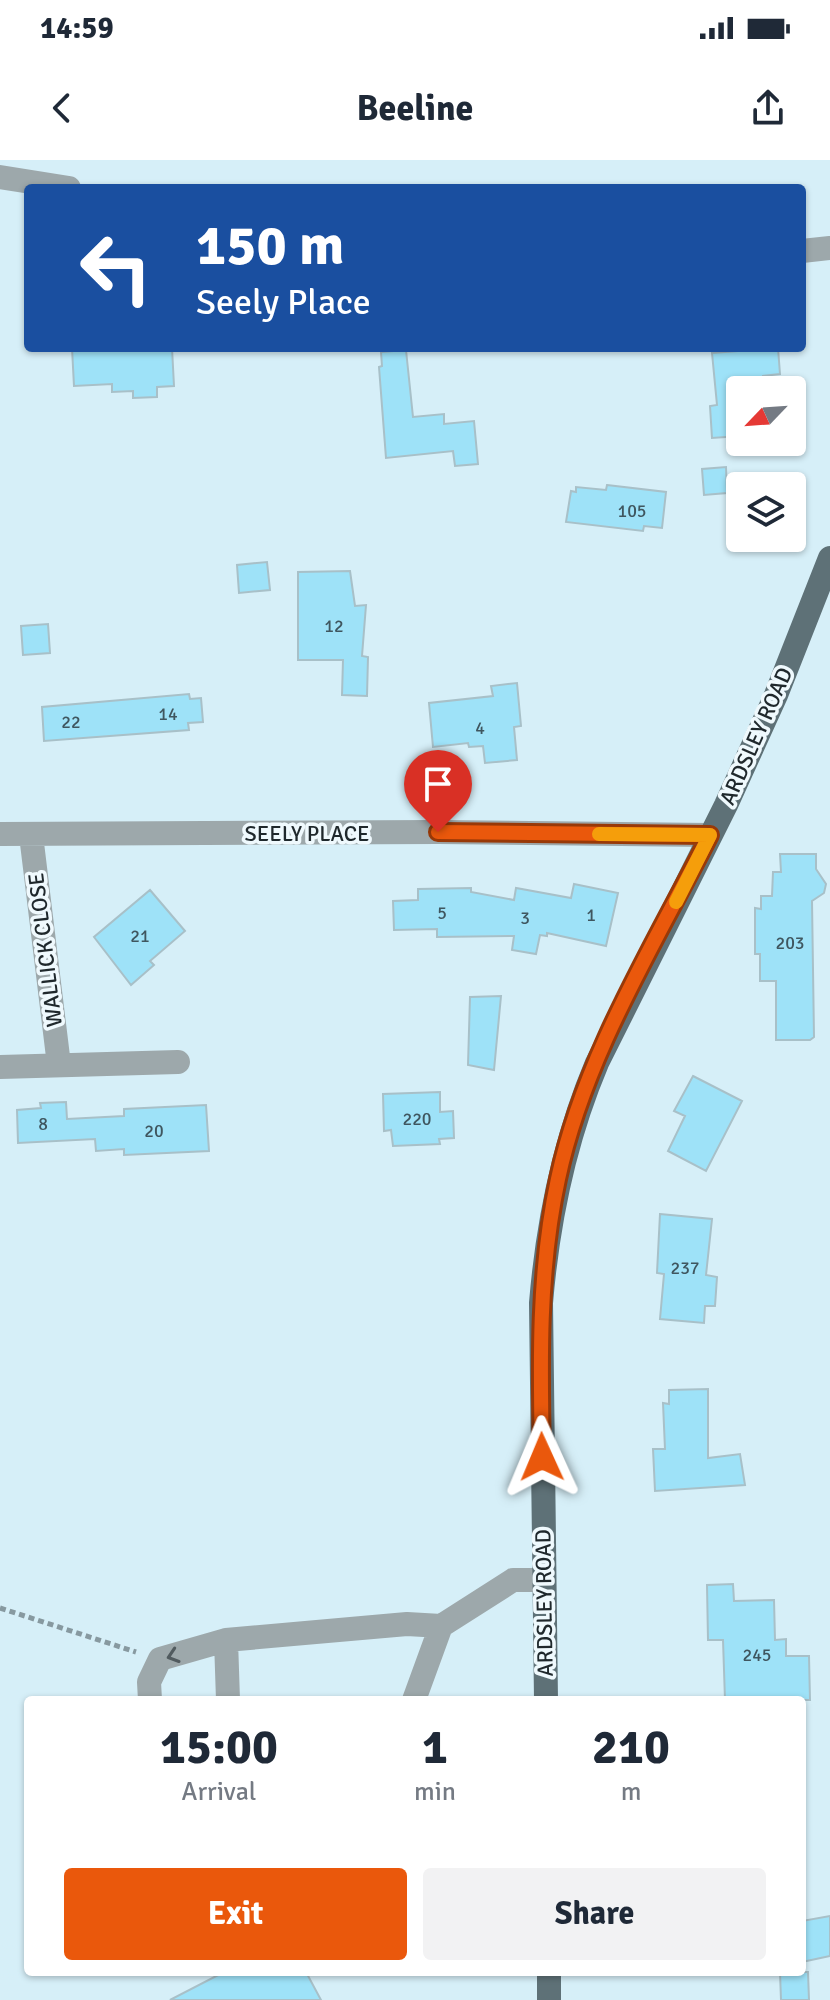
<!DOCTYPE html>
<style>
body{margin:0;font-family:Signika,sans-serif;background:#f2f2f3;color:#1f2937;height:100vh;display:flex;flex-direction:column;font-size:30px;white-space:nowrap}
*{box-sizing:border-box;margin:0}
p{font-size:26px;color:#747a83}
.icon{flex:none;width:44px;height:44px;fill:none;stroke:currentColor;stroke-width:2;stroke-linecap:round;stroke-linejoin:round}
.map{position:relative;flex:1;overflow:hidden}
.details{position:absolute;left:24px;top:1536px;width:782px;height:280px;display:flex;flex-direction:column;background:#fff;border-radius:8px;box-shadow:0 2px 6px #0004}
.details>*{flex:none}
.guide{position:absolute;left:24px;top:24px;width:782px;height:168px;border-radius:8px;box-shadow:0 2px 6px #0004;background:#1a4fa0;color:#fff;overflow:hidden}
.needle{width:52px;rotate:245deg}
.fabs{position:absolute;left:726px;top:216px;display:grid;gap:16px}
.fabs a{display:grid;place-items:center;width:80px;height:80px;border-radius:8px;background:#fff;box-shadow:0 2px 6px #0004;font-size:40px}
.pin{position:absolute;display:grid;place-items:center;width:68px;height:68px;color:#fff;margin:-82px -34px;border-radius:50% 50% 50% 0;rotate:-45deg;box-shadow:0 0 8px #0007}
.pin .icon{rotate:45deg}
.me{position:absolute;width:88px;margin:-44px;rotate:359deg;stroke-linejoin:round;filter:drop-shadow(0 0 6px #0008)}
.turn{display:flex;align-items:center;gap:28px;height:168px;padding:0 40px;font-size:36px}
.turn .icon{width:104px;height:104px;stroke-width:2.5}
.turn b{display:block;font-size:56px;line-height:68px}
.eta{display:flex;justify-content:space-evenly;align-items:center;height:136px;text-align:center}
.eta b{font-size:48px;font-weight:800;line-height:56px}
.button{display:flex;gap:16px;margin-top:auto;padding:16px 40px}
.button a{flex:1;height:92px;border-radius:8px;background:#ea580c;color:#fff;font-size:32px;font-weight:800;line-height:92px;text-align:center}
.button a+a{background:#f2f2f3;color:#1f2937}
.status{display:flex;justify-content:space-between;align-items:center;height:56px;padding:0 40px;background:#fff;direction:ltr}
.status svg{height:22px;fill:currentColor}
header{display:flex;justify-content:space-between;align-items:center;height:104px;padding:0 40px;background:#fff;font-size:36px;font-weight:800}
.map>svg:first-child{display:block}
</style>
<div class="status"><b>14:59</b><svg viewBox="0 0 49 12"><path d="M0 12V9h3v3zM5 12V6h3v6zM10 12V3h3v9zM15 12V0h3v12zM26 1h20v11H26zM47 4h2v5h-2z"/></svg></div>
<header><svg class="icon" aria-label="back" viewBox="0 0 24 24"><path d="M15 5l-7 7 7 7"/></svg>Beeline<svg class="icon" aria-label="share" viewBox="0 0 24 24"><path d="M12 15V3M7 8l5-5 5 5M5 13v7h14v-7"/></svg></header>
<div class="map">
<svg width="830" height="1840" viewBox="0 0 830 1840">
<rect width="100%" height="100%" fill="#d6eff8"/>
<path fill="#9ee2f8" stroke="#a8c0c8" stroke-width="2" d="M72,188H172L174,226L157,227V237L133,238V231L112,232V224L74,226Z
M778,188L780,214L763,216L764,230H740V276L712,278L710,246L717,245L712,193Z
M406,190L413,257L444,254V264L474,261L478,304L455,306L453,291L386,298L379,207L382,206L381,192Z
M726,307L727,333L704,335L702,309Z
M607,325L666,332L662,368L644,366L643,371L566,362L571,331L576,332V327L606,330Z
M267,402L270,430L239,433L237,405Z
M350,411L355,446L366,445L362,496L368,497L367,536L342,535L343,500H298V412Z
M48,464L50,493L23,495L21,466Z
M517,523L521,566L514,567L517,600L485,603L483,586L469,587L468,583L433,587L429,543L493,536L491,526Z
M189,534L190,539L201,538L203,562L188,563L189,570L44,581L42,547Z
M780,694H816V709L826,724L824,733L812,741L814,877L810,880H776V821H760V794H755V748L761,749V736H772L773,712H781Z
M574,724L618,733L606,786L547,773V776L540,775L536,794L512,790L514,776L437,777V769L394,770L393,741L418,740V729L471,728V732L514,740L516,728L571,738Z
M150,730L185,771L150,801L154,805L131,825L94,777Z
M501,836L494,910L468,905L470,837Z
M693,916L742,941L706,1011L668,991L685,956L674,951Z
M440,932V952L453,951L454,978L439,979L440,984L393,986L391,970L384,971L383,934Z
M66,942L67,959L124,956V949L206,945L209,991L124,995V989L96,991L95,979L18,983L17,950L41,948L40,943Z
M660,1054L712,1059L706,1115L717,1117L715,1146H705L704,1163L660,1159L664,1114L657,1113Z
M708,1229V1298L740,1294L745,1325L655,1331L653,1289H665L663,1243L669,1244V1230Z
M733,1424L734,1441L774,1440L775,1480L786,1479V1496H809L810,1540H725L723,1480H708L707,1425Z
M830,1756V1796L802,1802V1761Z
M224,1812H306L321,1840H170Z
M780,1812H808L809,1840H781Z"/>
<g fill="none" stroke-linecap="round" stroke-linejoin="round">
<path stroke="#8799a0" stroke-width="5" stroke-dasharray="6 4" stroke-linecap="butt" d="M0,1448L136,1492"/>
<path stroke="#9da8ab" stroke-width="24" d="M0,17L69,28
M802,91L830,88
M0,674L438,672L710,675
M31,675L59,905
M0,907L178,902
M226,1480L228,1540
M150,1540L149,1522L160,1499L226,1480L407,1464L441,1466
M414,1540L441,1466L513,1420H544"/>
<path stroke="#5e7177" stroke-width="24" d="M546,1540L541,1143C548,1059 564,981 597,903L726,645L776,535L830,398
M549,1812V1840"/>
</g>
<defs><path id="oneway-chevron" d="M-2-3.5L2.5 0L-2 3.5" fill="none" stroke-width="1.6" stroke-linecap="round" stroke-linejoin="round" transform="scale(2)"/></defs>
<use stroke="#515b5f" href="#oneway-chevron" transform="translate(173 1496) rotate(162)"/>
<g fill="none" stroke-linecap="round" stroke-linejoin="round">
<defs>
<path id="route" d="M438,672L710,675C654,785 584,897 558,1019C538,1111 540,1204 542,1297"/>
</defs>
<use href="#route" stroke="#983908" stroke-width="20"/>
<use href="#route" stroke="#ea580c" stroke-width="14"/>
<path stroke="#f59e0b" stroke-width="14" d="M599,674L710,675L676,742"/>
</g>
<g text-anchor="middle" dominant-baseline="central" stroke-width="7" stroke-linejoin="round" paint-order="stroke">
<g font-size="18" fill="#3f565f">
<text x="632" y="351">105</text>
<text x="334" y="466">12</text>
<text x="168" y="554">14</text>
<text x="71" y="562">22</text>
<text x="480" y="568">4</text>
<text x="442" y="753">5</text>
<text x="591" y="755">1</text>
<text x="525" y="758">3</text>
<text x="140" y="776">21</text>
<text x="790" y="783">203</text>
<text x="417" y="959">220</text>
<text x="43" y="964">8</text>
<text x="154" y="971">20</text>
<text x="685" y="1108">237</text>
<text x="757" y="1495">245</text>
</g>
<g font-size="22" fill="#1f282c" stroke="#eff9fd">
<text transform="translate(756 576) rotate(-66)">ARDSLEY ROAD</text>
<text x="307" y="673">SEELY PLACE</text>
<text transform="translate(45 790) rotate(-97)">WALLICK CLOSE</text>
<text transform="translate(544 1443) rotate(-91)">ARDSLEY ROAD</text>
</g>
</g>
</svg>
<div class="fabs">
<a><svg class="needle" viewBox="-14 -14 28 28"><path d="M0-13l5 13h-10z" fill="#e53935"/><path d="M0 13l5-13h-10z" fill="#747a83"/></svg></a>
<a><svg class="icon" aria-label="layers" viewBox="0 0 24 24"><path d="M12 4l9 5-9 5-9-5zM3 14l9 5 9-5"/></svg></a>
</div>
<div class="pin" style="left:438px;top:672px;background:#d93025"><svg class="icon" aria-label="arrive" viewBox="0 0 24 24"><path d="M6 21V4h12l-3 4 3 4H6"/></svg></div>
<svg class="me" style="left:542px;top:1297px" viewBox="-20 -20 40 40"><path d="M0-17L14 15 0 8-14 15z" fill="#ea580c" stroke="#fff" stroke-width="4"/></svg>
<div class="guide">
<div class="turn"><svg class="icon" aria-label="left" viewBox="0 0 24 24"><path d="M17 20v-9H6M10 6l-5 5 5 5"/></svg><div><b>150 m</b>Seely Place</div></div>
</div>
<section class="details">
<div class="eta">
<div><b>15:00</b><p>Arrival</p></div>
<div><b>1</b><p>min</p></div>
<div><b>210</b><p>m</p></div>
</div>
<div class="button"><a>Exit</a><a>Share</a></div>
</section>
</div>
